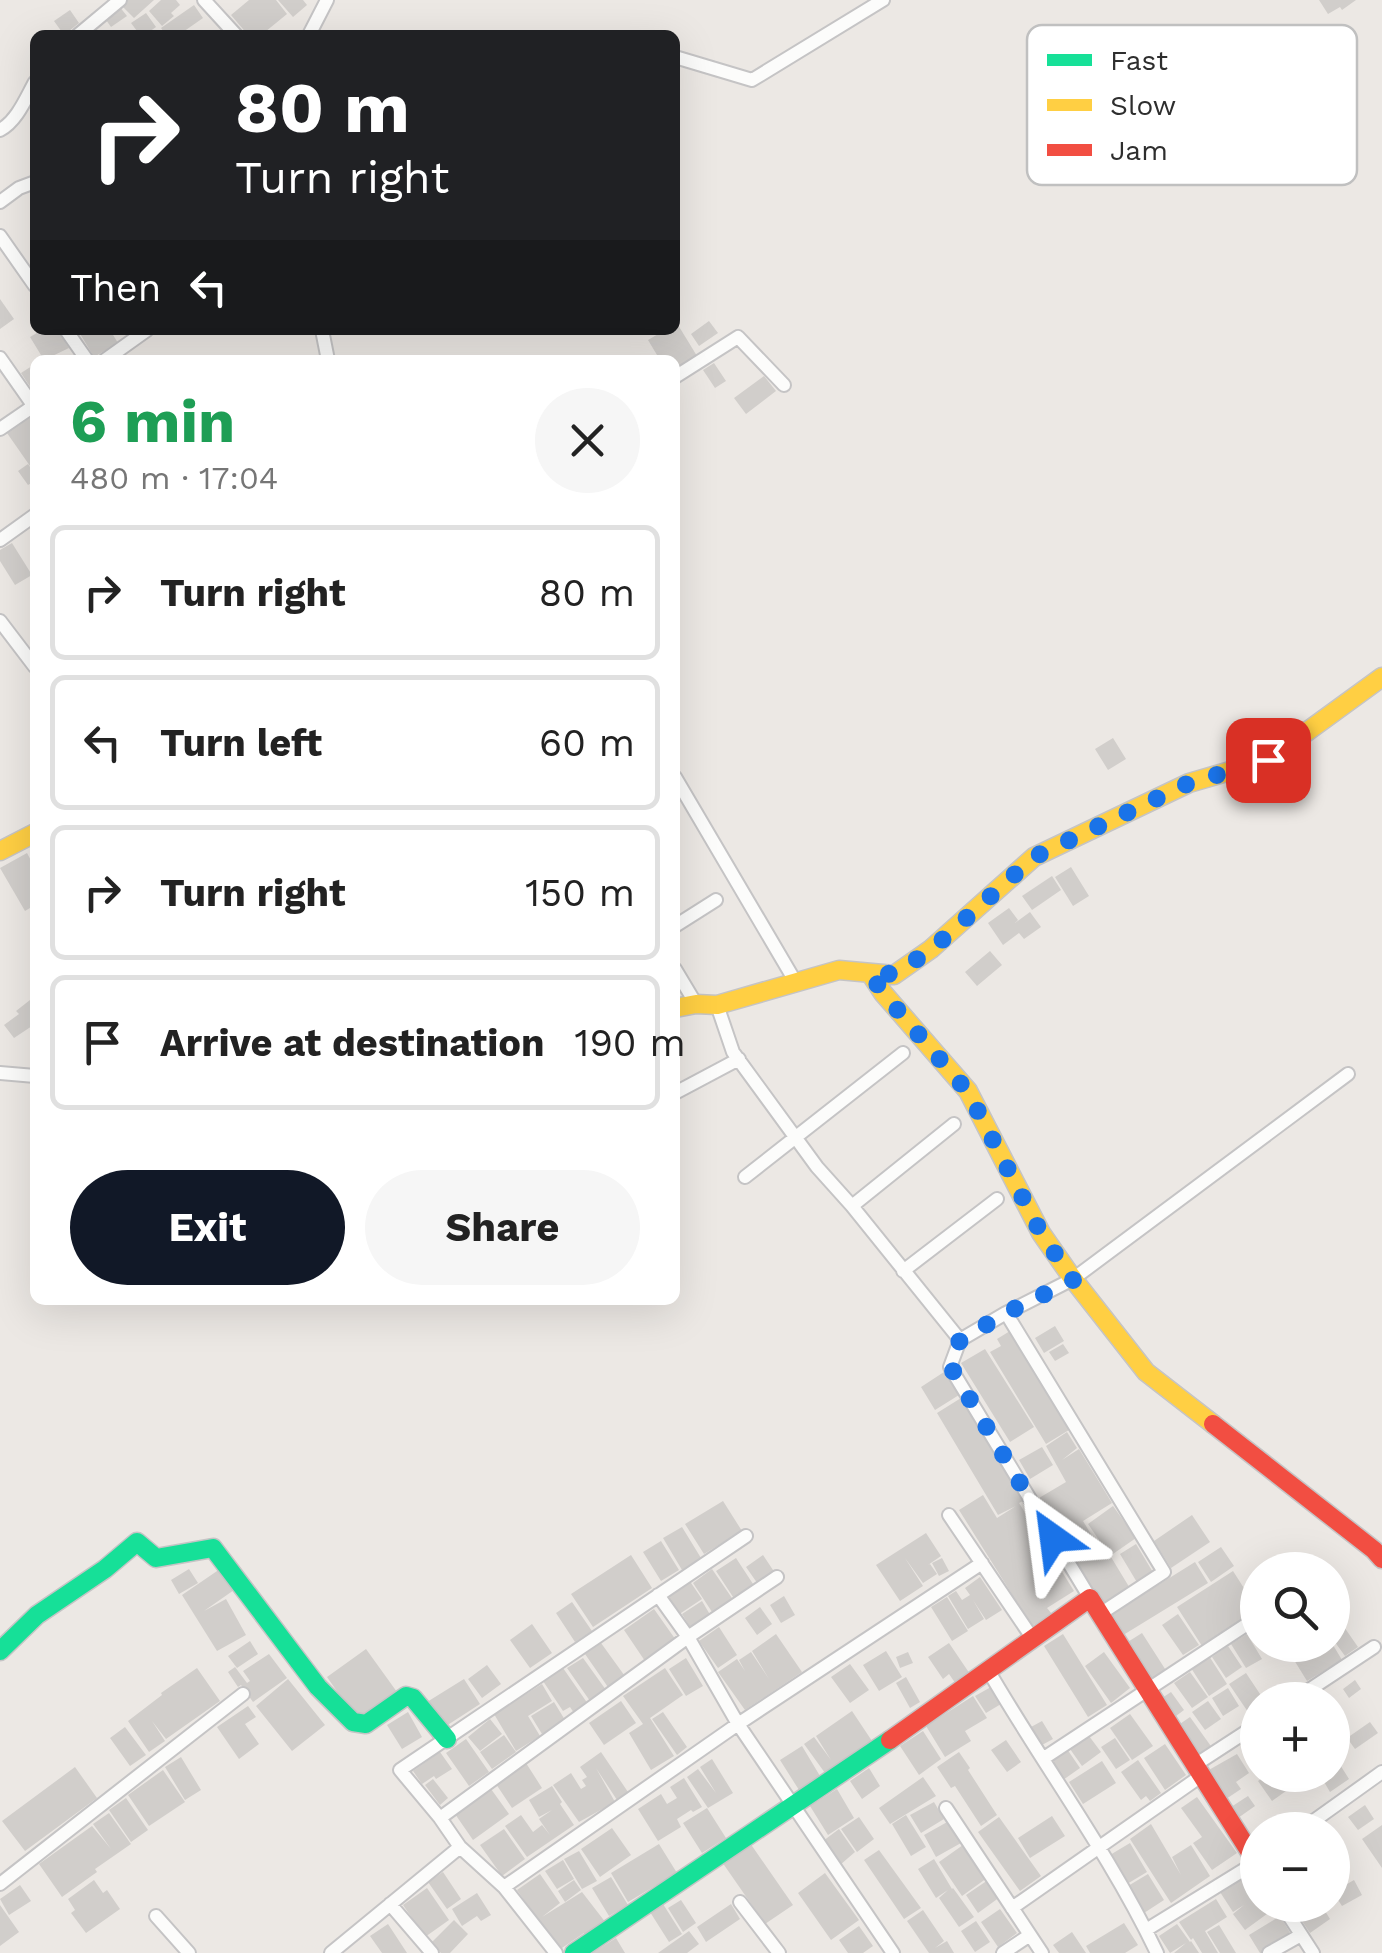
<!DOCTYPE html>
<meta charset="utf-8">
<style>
body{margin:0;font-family:"Work Sans",sans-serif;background:#f6f6f6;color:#222;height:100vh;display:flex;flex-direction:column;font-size:38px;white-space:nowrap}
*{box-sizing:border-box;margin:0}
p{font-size:32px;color:#767676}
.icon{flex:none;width:55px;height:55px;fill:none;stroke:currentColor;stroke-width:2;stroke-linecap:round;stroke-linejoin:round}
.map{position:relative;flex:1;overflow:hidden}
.sheet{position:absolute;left:30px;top:355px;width:650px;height:950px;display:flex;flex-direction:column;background:#fff;border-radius:15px;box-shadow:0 10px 40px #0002}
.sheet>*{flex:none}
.guide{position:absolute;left:30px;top:30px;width:650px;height:305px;border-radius:15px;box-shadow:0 10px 40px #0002;background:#202124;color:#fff;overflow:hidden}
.controls{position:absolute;left:1240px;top:1552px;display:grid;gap:20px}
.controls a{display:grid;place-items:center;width:110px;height:110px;border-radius:50%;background:#fff;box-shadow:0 10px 40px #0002;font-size:50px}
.pin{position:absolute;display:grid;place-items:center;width:85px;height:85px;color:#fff;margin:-42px;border-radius:20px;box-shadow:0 5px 15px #0006}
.me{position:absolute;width:110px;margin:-55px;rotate:329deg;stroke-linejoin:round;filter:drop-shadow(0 0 8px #0008)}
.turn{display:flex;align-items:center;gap:35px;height:210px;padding:0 40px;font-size:45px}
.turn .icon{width:130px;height:130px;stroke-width:2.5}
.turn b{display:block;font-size:70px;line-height:85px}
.then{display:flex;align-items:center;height:95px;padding:0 40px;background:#0003;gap:20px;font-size:38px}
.round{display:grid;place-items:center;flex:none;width:105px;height:105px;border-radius:52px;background:#f6f6f6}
.headline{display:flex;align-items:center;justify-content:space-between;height:170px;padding:0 40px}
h1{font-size:60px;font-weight:700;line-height:75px;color:#1e9e55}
.action{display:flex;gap:20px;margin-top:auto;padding:20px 40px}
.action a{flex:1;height:115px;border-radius:60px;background:#111827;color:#fff;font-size:40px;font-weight:700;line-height:115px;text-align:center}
.action a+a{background:#f6f6f6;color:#222}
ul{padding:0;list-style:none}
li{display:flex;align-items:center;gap:30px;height:135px;margin:0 20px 15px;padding:0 20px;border:5px solid #e0e0e0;border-radius:15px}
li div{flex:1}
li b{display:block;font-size:38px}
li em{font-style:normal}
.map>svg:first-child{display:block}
</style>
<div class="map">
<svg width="1382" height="1953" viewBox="0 0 1382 1953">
<rect width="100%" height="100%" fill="#ece8e4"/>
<path fill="#d1cecb" d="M124,0H154L134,18L120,4Z
M161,0H176L180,5L171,13L174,16L162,26L149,11Z
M249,0H276L287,14L265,32L267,35H248L231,15Z
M278,0H303L307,5L293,17Z
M1319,0H1356L1342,10L1340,7L1328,14Z
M194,5L203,18L183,32L185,35H166L161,28Z
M119,6L127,16L111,27L104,17Z
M70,10L79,23L64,35L54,21Z
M146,13L156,27L145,35H140L131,23Z
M0,299L14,319L0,329Z
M675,320L697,356L675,370V360H660L648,340L665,330H675Z
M709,321L718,333L699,346L691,334Z
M42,330H58L69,348L44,360L30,337Z
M83,330H110L118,343L94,357L79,332Z
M714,363L726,381L715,388L703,370Z
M35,364V394L21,373Z
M764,376L776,391L746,414L734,398Z
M33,415L35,418V462L30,466L7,433Z
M28,464L35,474V481L28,485L18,471Z
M12,543L32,575L15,585L0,561V550Z
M1113,738L1126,759L1108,770L1095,749Z
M27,853L35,868V905L25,911L0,868Z
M1071,867L1089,896L1073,906L1055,877Z
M1052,876L1061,890L1032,910L1022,896Z
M1009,908L1018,920L1015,923L1030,912L1041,927L1024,939L1019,933L1003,945L988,923Z
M990,951L1002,965L977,986L965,972Z
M30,1000L35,1006V1024L14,1038L4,1025L19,1014L16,1011Z
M1055,1326L1064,1341L1044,1353L1035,1338Z
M1010,1331L1069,1430L1046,1444L990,1352L1001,1346L997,1339Z
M1063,1344L1069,1353L1055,1361L1049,1352Z
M985,1349L1034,1427L1010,1442L961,1363Z
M944,1372L959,1395L935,1410L921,1387Z
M961,1398L1023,1501L1019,1503L1074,1591L1047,1608L1052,1614L1032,1626L959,1510L983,1495L997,1518L1016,1506L998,1515L937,1413Z
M1067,1432L1077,1448L1062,1460L1079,1449L1112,1503L1083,1521L1106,1559L1111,1557L1131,1590L1102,1607L1039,1498L1066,1482L1046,1446Z
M1042,1447L1053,1465L1030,1479L1019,1460Z
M723,1501L742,1531L704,1554L685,1524Z
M1113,1506L1136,1538L1110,1556L1088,1524Z
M1192,1515L1210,1542L1171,1568L1154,1541Z
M682,1527L701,1558L682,1570L663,1538Z
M926,1533L941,1556L928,1565L930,1564L937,1574L923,1583L905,1558L923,1586L900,1601L876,1565Z
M661,1541L679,1570L661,1581L643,1552Z
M1136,1544L1154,1574L1138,1584L1120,1554Z
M1221,1547L1234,1566L1211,1582L1198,1562Z
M631,1555L652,1588L593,1627L571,1594Z
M763,1555L777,1576L760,1587L746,1567Z
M736,1558L755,1587L735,1600L716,1571Z
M942,1558L949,1571L939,1576L932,1563Z
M1195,1562L1208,1583L1120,1637L1107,1617Z
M189,1569L198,1583L179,1594L171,1580Z
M220,1569L234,1590L204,1611L226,1599L246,1635L217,1651L182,1595Z
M712,1569L734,1601L714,1615L693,1583Z
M1233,1571L1258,1610L1202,1646L1177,1607Z
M980,1577L1002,1610L986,1620L973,1600L984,1619L968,1629L948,1596L956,1591L962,1600L970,1595L965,1588Z
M689,1580L702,1599L678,1615L666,1596Z
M784,1596L795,1615L781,1623L770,1605Z
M947,1597L968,1631L952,1641L931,1607Z
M702,1601L712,1618L692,1630L682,1614Z
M572,1602L592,1631L575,1642L556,1613Z
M760,1607L772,1624L757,1635L745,1618Z
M654,1609L678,1643L647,1664L624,1630Z
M1178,1614L1199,1645L1183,1655L1162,1625Z
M1335,1614L1358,1647L1345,1656L1332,1638V1616Z
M532,1624L552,1653L530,1668L510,1640Z
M719,1627L737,1655L718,1668L699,1641Z
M1142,1633L1167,1672L1148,1684L1123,1645Z
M776,1634L802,1672L745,1710L718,1672L737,1659L745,1671L739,1660L751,1652L769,1679L752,1651Z
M1063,1634L1107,1705L1088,1717L1044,1646Z
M1247,1634L1262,1659L1246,1668L1231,1644Z
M250,1641L258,1654L237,1668L228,1656Z
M601,1643L627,1679L610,1690L585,1654Z
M949,1643L972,1677L958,1687L949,1674L943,1679L928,1657Z
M1290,1645H1333L1342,1660L1307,1681L1286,1647Z
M1228,1646L1242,1667L1226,1678L1212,1657Z
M366,1649L397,1692L357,1720L327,1677Z
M886,1651L902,1677L879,1691L863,1665Z
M908,1652L913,1663L900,1668L896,1657Z
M1104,1652L1130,1688L1111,1703L1085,1666Z
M269,1654L287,1678L253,1702L241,1685L238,1687L228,1672L235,1667L247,1683L250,1681L243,1671Z
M1209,1656L1227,1684L1209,1696L1191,1668Z
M583,1658L606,1690L590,1701L567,1668Z
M686,1658L703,1686L686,1696L669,1669Z
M850,1664L869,1690L850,1703L831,1677Z
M487,1665L501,1684L482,1698L468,1679Z
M197,1668L220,1701L166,1739L152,1721L165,1741L149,1752L128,1721L162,1695L161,1693Z
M563,1668L588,1704L574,1713L570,1707L563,1711L543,1681Z
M665,1668L683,1695L650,1718L674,1756L651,1770L629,1733L643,1724L623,1696Z
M1190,1672L1208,1697L1192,1708L1174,1683Z
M1246,1673L1264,1700H1258V1706L1248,1712L1229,1684Z
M906,1677L920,1702L910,1708L896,1683Z
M288,1679L325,1725L292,1751L256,1706Z
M464,1679L480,1704L443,1728L427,1702Z
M1355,1680L1361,1689L1349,1698L1343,1689Z
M542,1684L552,1701L528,1716L540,1736L516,1751L494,1714Z
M991,1687L1001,1704L986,1713L975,1696Z
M1228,1688L1239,1706L1223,1716L1212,1698Z
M1171,1692L1184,1710L1172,1719L1159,1700Z
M973,1696L987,1718L965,1731L971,1741L945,1757L926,1726Z
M621,1701L636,1723L604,1745L589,1723Z
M1208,1701L1221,1719L1205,1730L1192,1712Z
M554,1702L565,1720L542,1734L531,1716Z
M248,1706L256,1717L245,1724L259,1744L239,1759L217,1727Z
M852,1711L872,1741L825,1773L804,1744L814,1737L831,1760L816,1736Z
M408,1712L422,1737L402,1749L387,1725Z
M663,1712L687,1747L677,1755L652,1719Z
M1130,1714L1153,1746L1132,1760L1110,1728Z
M1190,1717L1213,1749L1199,1759L1177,1726Z
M490,1719L502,1734L480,1751L468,1737Z
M1042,1721L1053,1739L1042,1745L1031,1727Z
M1370,1722L1378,1733L1355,1749L1347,1738Z
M125,1727L146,1755L130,1766L110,1738Z
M923,1731L941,1759L919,1775L900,1746Z
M504,1735L516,1752L492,1769L480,1752Z
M1089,1736L1101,1752L1082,1766L1070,1749Z
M1115,1738L1130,1760L1116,1769L1101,1747Z
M1258,1738V1765L1245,1746Z
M466,1739L489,1772L469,1786L446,1753Z
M1006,1740L1021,1762L1007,1772L991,1750Z
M1165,1744L1186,1775L1165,1790L1144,1758Z
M802,1746L820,1776L799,1790L780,1760Z
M1067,1749L1080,1768L1063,1780L1050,1760Z
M440,1752L452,1769L436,1779L434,1776L422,1784L413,1771Z
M601,1752L628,1792L617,1800L596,1768L615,1802L579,1822L553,1785L571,1773L581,1789L586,1786L582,1780L587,1777L580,1767Z
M959,1752L970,1768L968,1770L997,1815L981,1826L955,1786L951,1788L937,1767Z
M1237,1754L1249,1773L1236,1782L1241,1789L1226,1799L1207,1771Z
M181,1757L201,1790L185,1800L165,1767Z
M712,1759L733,1793L708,1808L687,1777L698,1769L716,1793L700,1767Z
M1138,1760L1161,1793L1150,1801L1146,1796L1141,1800L1121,1772Z
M1337,1760L1349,1779L1330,1792L1320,1775H1332V1762Z
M1102,1761L1116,1783L1083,1804L1069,1782Z
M526,1763L542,1788L512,1808L496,1784Z
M75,1767L97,1798L25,1851L2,1821Z
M869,1768L880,1786L862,1799L850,1781Z
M163,1770L185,1802L149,1826L128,1795Z
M1266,1775H1296L1300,1781L1272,1801L1258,1781Z
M923,1777L936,1796L890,1824L879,1808Z
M684,1778L702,1807L693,1812L691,1810L677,1819L681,1827L658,1841L638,1809L661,1794L667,1804L677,1798L670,1787Z
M433,1779L448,1798L440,1805L425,1785Z
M552,1786L562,1802L560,1804L574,1825L527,1857L505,1826L521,1815L533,1832L542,1825L550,1835L539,1819L552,1810L539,1817L529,1800Z
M491,1789L509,1814L473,1840L455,1814Z
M837,1789L854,1818L828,1835L810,1806Z
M1248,1796L1255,1806L1238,1818L1231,1807Z
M1197,1797L1237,1853L1212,1870L1193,1843L1202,1837L1181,1808Z
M126,1798L148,1830L131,1842L109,1810Z
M934,1802L944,1819L921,1833L910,1815Z
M1365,1805L1374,1819L1358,1830L1348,1817Z
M707,1808L726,1838L702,1853L683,1823Z
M109,1813L131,1844L95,1869L97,1872L62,1897L39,1864L92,1826L111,1849L93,1824Z
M906,1815L926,1847L911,1856L892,1824Z
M1052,1816L1065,1836L1030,1858L1018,1838Z
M859,1817L874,1839L857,1852L841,1829Z
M999,1817L1041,1876L1020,1891L978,1832Z
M949,1821L961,1843L936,1857L924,1835Z
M1151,1824L1181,1875L1172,1857L1191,1845L1210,1876L1171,1903L1130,1839Z
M1382,1825V1868L1362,1839Z
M612,1828L631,1855L600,1877L581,1849Z
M504,1829L525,1859L502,1876L480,1845Z
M839,1829L855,1852L840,1865L823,1841Z
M750,1843L793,1905L765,1924L722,1862Z
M1130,1843L1147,1872L1127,1884L1110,1855Z
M659,1844L677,1873L628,1902L611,1873Z
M963,1845L987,1878L962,1896L939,1862Z
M879,1850L921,1908L904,1919L864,1860Z
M579,1851L597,1881L582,1889L564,1859Z
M934,1859L952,1889L953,1888L974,1917L959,1927L939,1898L948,1890L936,1898L918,1869Z
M563,1860L574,1879L557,1889L545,1871Z
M443,1872L461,1899L447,1909L428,1882Z
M1249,1872L1258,1884V1905H1267L1271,1911L1245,1930L1233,1914L1244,1905L1233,1912L1220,1892Z
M825,1873L859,1920L831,1940L798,1893Z
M540,1874L560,1903L542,1917L582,1892L606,1923L586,1937L584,1933L559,1950L517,1890Z
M1148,1874L1164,1900L1144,1913L1128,1886Z
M611,1877L628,1905L609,1916L592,1888Z
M94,1880L103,1893L107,1890L120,1909L86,1933L71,1913L75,1910L68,1899Z
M574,1880L581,1890L565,1902L558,1891Z
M988,1880L1000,1897L978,1913L966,1895Z
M1354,1880L1362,1895L1342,1906L1333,1892Z
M20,1885L31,1901L9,1915L0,1899Z
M427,1888L449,1920L425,1937L403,1905Z
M477,1893L491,1915L481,1921L477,1916L462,1926L452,1909Z
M1216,1899L1227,1917L1205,1931L1218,1953H1202L1193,1938L1191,1940L1179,1922Z
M681,1900L696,1923L683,1932L668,1908Z
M663,1904L682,1934L669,1942L650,1912Z
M731,1904L740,1919L706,1942L697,1927Z
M0,1905L19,1932L0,1946Z
M1306,1905H1334L1325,1911L1330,1919L1310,1933L1296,1912Z
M1000,1909L1017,1933L998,1947L981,1922Z
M923,1910L944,1941L935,1948L947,1941L954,1953H929L907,1921Z
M1280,1916L1292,1936L1265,1953H1260L1249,1935Z
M454,1920L468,1934L450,1953H441L431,1943Z
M976,1921L990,1942L975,1952L961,1931Z
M1124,1923L1138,1945L1125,1953H1090L1086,1946Z
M388,1924L407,1953H382L370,1936Z
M1177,1924L1190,1942L1191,1941L1199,1953H1174L1186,1943L1170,1953L1159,1936Z
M1219,1925L1236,1953H1220L1207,1932Z
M859,1926L873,1946L863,1953H848L839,1940Z
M689,1931L699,1944L687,1953H658Z
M1072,1932L1086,1953H1059L1053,1945Z
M616,1938L625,1953H592Z"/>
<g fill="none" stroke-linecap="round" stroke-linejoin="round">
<defs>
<path id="street" d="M204,0L236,35
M78,35L120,0
M309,35L327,0
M675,57L752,80L883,0
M0,130C17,121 26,98 35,82
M0,202L19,188L35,182
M0,236L35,286
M66,330L87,360
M322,330L328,360
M0,358L35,408
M105,360L147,330
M675,377L738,337L784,385
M0,429L35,405
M0,540L35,515
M0,621L35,667
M675,777L795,981
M675,926L716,900
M675,969L696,1004
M717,1005L733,1052L817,1167L852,1206L960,1340
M0,1073L35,1076
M675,1093L739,1059
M745,1177L903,1053
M852,1206L954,1124
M903,1271L997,1199
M1006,1313L1073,1279L1348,1074
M949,1515L1033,1639
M658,1595L688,1637L738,1724L893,1953
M1090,1598L950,1367L960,1340L1006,1313L1164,1572L1100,1614
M988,1670C1043,1765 1110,1854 1157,1953
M1294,1700L1374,1647
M1044,1758L1258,1617
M1195,1765L1258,1724
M946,1808L1042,1953
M440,1818L688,1637L777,1577
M1301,1830L1382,1772
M460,1847L440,1818L400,1770L746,1536
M0,1884L243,1694
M504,1887L738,1724L982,1563
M740,1902L779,1953
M390,1904L432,1953
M1282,1905L1313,1953
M1012,1908L1201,1776
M156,1916L189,1953
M1146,1930L1258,1861
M331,1953L460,1847L504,1887L556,1953
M1003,1953L1030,1935
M1269,1953L1301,1935"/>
<path id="fast" d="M0,1651L37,1615L105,1569L137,1542L156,1558L213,1548L318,1687L353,1722L366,1724L406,1696L413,1698L447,1739
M574,1953L890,1740"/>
<path id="slow" d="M0,851L35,833
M870,973L883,993L968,1091L1041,1233L1073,1279L1146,1372L1213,1424
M675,1008L696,1004L717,1005L839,970L894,975L931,949L1034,857L1189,783L1268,760L1382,677"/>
<path id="jam" d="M1213,1424L1374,1550L1382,1559
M890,1740L1090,1598L1258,1865"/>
</defs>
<use href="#street" stroke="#c5c4c5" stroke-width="16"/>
<use href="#fast" stroke="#c5c4c5" stroke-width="21"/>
<use href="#slow" stroke="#c5c4c5" stroke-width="21"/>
<use href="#jam" stroke="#c5c4c5" stroke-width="21"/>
<use href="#street" stroke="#fcfcfb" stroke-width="12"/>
<use href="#fast" stroke="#16e098" stroke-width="18"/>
<use href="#slow" stroke="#ffcf43" stroke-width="18"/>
<use href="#jam" stroke="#f24e42" stroke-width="18"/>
</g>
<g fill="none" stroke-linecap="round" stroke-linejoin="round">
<path stroke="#1a73e8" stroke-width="18" stroke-dasharray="0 32.4" d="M1053,1538L950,1366L960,1340L1006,1313L1073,1280L1041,1233L968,1092L883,993L870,973L894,974L931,950L1034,857L1189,783L1268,760"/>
</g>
<rect x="1027" y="25" width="330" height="160" rx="15" fill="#fff" stroke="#c0c0c0" stroke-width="2.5"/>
<rect x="1047" y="54" width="45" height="12" fill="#16e098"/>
<rect x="1047" y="99" width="45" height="12" fill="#ffcf43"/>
<rect x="1047" y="144" width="45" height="12" fill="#f24e42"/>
<g font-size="28" fill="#2e2e2e">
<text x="1110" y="70">Fast</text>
<text x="1110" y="115">Slow</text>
<text x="1110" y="160">Jam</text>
</g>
</svg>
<div class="controls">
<a><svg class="icon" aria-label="search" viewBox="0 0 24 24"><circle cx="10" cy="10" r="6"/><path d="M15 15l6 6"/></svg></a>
<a>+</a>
<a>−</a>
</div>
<div class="pin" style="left:1268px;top:760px;background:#d93025"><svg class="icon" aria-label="arrive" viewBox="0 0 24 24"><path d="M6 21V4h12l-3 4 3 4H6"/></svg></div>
<svg class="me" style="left:1053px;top:1538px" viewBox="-20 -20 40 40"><path d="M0-17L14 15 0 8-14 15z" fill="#1a73e8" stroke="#fff" stroke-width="4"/></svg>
<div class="guide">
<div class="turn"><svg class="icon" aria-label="right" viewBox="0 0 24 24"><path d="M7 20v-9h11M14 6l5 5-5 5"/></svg><div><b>80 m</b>Turn right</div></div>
<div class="then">Then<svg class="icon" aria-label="left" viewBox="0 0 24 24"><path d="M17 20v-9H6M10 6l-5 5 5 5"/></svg></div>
</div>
<section class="sheet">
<div class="headline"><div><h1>6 min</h1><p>480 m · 17:04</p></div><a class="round"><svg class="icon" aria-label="close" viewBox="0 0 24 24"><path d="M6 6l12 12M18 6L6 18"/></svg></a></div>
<ul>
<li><svg class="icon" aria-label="right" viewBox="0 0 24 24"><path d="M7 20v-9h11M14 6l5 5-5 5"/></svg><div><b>Turn right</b></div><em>80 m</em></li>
<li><svg class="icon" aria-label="left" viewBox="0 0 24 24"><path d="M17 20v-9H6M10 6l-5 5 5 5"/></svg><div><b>Turn left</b></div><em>60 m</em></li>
<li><svg class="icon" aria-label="right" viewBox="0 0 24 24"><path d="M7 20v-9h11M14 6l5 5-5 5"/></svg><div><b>Turn right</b></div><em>150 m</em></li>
<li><svg class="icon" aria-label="arrive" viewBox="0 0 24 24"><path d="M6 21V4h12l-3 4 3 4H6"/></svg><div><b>Arrive at destination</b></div><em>190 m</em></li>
</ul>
<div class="action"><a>Exit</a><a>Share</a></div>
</section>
</div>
